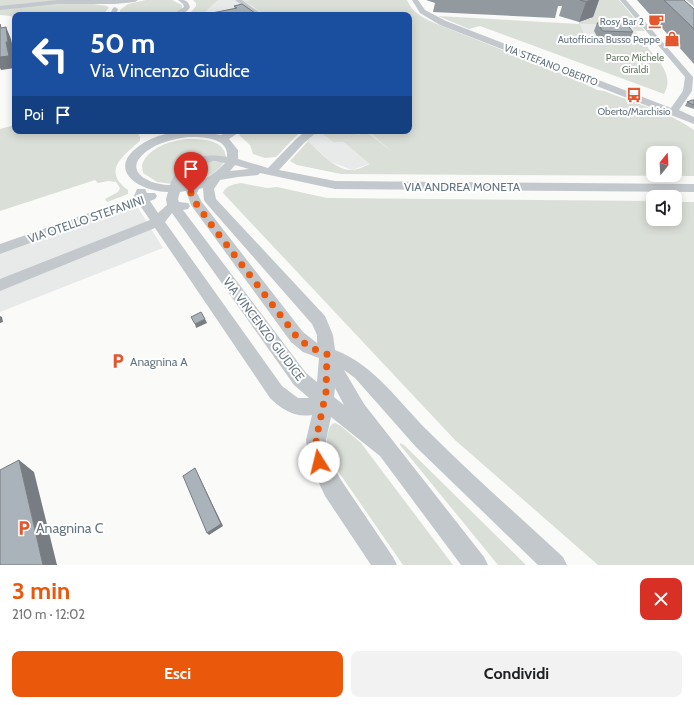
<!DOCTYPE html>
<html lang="it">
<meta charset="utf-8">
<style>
body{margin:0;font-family:Cabin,sans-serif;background:#f2f2f2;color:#202124;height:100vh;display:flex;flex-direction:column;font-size:15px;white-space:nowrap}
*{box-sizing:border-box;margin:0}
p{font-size:13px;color:#757577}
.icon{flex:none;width:22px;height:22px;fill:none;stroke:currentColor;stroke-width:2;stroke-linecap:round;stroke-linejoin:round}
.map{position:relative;height:565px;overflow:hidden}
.drawer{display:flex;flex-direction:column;background:#fff;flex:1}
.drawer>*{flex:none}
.banner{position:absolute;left:12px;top:12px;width:400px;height:122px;border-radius:8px;box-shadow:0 2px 10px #0003;background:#1a4fa0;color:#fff;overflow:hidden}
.needle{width:26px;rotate:18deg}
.tools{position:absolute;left:646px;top:146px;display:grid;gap:8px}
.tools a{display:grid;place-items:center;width:36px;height:36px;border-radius:8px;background:#fff;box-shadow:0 2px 10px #0003;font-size:20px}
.pin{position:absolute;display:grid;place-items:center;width:34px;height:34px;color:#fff;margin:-41px -17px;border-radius:50% 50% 50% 0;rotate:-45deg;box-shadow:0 0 4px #0007}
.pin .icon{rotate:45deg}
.me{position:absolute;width:44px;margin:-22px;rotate:351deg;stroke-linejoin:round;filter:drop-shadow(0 0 3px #0008)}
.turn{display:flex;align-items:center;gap:14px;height:84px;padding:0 12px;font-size:18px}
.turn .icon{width:52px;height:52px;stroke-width:2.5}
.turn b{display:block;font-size:28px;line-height:34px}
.then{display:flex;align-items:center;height:38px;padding:0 12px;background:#0003;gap:8px;font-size:15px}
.round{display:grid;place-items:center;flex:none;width:42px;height:42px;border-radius:8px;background:#f2f2f2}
.headline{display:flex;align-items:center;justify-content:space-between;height:68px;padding:0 12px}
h1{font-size:24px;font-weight:800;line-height:30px;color:#ea580c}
.button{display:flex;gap:8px;margin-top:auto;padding:8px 12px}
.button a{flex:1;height:46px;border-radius:8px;background:#ea580c;color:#fff;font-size:16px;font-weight:800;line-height:46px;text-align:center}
.button a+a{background:#f2f2f2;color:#202124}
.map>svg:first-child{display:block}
</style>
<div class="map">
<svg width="694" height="565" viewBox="0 0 694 565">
<rect width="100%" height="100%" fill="#fafaf8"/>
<path fill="#e8e9e9" d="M218,0H248L244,2L265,15H202Z
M580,24L632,26L645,44L587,41Z
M297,131H369L396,155L352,170L331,162Z
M137,206L163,248L0,312V254Z"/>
<path fill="#dadfd7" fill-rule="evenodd" d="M0,0H61L0,7Z
M146,0H172L182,5V8C169,20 140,15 123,15L120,13V10L128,4Z
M193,0H218L202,15H185L192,11L196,6V3Z
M251,0H407C412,13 425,19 437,24L573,78L597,90L604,91C632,102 671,113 694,130V176L341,174L297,165L290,161L308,141C319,151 336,171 352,170C358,170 365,166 370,164L344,142H333L323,134C334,131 348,128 358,135L366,132L391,151L369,131H409V15H265L244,1ZM653,153H675V175H653Z
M568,0H619L645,31H635L632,26L580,24L587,41L645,44C657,60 675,74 664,94L480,26L469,29L438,16L579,24V22L592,18Z
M51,3H87L107,6L109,8L106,11V15H15V20L11,16L0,15V10L5,9Z
M15,125V131H136L140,137V141C124,155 101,171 128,190V194L107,202L105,199L118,192L120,188L116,182L108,181L98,183L95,180L0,211V129Z
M243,131H297L299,133L276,157L265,158L253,154L250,145L239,135Z
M187,139C201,139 224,139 226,157C202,161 180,156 173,184L157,182L143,173L142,165C148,147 171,141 187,139Z
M209,161L224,162C215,177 197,181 181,184L190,168Z
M241,183L267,188L277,187L327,198L653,201V219H675V202H694V565H598L455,440L223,193C225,186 234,184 241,183Z
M335,423L341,426L361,443L453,565H403L331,461C327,448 324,435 332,424Z
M400,443L404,445L526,565H498L400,445Z"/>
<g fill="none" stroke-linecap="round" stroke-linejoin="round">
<path fill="#c3c8cc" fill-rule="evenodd" d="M57,0H138L135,2L115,4H57L0,10V6Z
M178,0C185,0 188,0 190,7C185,15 180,15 171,15L184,7L183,4Z
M235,0H242L263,15H255Z
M412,0H418L425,10L446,21L671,108L683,91L685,77L620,0H626L693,77L692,91L679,110L694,117V124L440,25L420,13Z
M686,0H693L694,6Z
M115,7L118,9L117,12L119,15H113L111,12L113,8Z
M200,131L221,135L228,131H241L229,139L238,150V159L268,168L296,139L306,131H318L304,143L279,170L335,181L694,184V192L335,189L260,173L258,175L238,177L220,180L214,189L216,199L325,316L333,335L335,350C375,365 400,404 430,433C473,476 519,516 563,557L567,565H538L416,447L355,378L344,370L364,404L484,557L488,565H461L380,456L331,417L326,440L329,459L341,480L393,557L397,565H371L325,496L309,462L306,440L312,415C295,418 281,409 270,398L155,228L0,291V279L150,220L139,204L0,254V244L135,197L134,196L137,189H145L147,193H155L157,196L155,199L150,201L158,213L167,205L166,199L168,192C141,192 105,171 139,146C155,134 180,130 200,131ZM188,137C202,137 229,137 227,157C201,152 179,159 170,185C150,185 120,171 147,151C159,142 174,139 188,137ZM214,161L225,163C213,176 200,183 183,184C188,166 197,166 214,161ZM235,165L249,169L230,171ZM203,188L204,200L206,203L312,324L317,335V343L303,332L201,201L197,193L199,189ZM186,191L191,205L291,342L303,352L319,358L317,382L306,373L183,210L188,209L190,206L188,203L179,202L178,199L180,192ZM172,213L294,385L309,398H298L282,386L165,222ZM335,388L344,405L334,397Z"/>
</g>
<path fill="#929a9f" d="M426,0H599L593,17L579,22L559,16L562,6H558L555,18L433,12L435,3Z
M637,0H684L694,9V64Z
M234,6L258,15H207V14L235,9Z
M597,23L613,25H617L618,24L633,32L629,41L599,40L594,31Z
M694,100V109L685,106L687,102Z"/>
<path fill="#777d82" d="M591,0H599L593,17L579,22L586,2Z
M6,27L11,39L14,53L12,54L15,66V68L1,70L0,68V57Z
M0,316L2,317L3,322L0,323Z
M205,319L207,323L196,328L195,324Z
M19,460L34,472L57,565H43Z
M195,468L223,526L209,535L207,533Z"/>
<path fill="#aab3b9" stroke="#777d82" d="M580,0H591L586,2Z
M664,0H684L694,9V29Z
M242,4L258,15H249L245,13H241L244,15H209L207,14L237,8L234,6Z
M597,23H612L613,25H619L618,24L626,23L633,32L603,31Z
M0,24L1,28L6,27L8,42H6L9,56L0,57Z
M692,100H694V105L687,102Z
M201,312L205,319L195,324L191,317Z
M19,460L43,565H0V470Z
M195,468L221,524L207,533L183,476Z"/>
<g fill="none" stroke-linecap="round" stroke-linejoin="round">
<path stroke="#ea580c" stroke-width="7" stroke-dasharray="0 12.6" d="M191,193L195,202L213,227L297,337L309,347L327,354L326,392L316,440L319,462"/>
</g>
<defs>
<symbol id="cafe-bare" viewBox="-9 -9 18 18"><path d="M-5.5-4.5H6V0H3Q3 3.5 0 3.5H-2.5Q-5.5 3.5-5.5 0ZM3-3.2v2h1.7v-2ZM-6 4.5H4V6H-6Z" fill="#e4572e" stroke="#fff" stroke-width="2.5" paint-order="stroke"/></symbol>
<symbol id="shop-bare" viewBox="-9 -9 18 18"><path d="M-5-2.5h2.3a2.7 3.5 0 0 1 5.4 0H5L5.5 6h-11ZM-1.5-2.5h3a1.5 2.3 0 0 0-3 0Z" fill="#e4572e" stroke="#fff" stroke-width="2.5" paint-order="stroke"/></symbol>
<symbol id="bus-bare" viewBox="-9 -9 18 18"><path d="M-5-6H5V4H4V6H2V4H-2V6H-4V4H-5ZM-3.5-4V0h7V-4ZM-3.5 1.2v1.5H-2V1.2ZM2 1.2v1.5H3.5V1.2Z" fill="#e4572e" stroke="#fff" stroke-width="2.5" paint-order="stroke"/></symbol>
<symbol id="parking-bare" viewBox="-9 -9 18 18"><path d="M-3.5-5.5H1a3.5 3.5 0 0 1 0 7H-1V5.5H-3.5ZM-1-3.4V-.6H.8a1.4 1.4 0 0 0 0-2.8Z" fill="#e4572e" stroke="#fff" stroke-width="2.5" paint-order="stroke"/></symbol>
</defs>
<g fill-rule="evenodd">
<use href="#cafe-bare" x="645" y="10" width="22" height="22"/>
<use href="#shop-bare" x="661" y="28" width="22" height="22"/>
<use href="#bus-bare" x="623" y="84" width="22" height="22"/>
<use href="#parking-bare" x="107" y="350" width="22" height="22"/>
<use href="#parking-bare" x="13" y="517" width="22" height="22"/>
</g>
<g text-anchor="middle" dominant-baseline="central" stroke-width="4" stroke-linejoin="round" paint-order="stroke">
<g font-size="10" fill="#657683" stroke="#fff" text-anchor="end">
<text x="644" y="21">Rosy Bar 2</text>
<text x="660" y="39">Autofficina Busso Peppe</text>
<text x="634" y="111" text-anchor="middle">Oberto/Marchisio</text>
</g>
<g font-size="10" fill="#687a64" stroke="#fff">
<text x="635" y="57">Parco Michele<tspan x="635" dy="12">Giraldi</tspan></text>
</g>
<g font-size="10" fill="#657683" stroke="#fff">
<text transform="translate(551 65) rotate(21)">VIA STEFANO OBERTO</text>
</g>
<g font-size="12" fill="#657683" stroke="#fff">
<text x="462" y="186">VIA ANDREA MONETA</text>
<text transform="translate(86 219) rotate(-19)">VIA OTELLO STEFANINI</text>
<text transform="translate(264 329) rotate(53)">VIA VINCENZO GIUDICE</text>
</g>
<g font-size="12" fill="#657683" stroke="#fff" text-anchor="start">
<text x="130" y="361">Anagnina A</text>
</g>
<g font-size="14" fill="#657683" stroke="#fff" text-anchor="start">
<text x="36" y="528">Anagnina C</text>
</g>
</g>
</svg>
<div class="tools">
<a><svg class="needle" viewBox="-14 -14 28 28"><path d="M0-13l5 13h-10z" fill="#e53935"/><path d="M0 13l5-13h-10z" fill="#757577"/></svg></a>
<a><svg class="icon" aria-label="sound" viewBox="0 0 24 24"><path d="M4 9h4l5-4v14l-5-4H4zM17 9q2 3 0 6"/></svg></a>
</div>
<div class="pin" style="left:191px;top:193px;background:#d93025"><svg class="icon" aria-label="arrive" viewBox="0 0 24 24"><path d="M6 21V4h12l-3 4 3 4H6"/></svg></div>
<svg class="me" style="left:319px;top:462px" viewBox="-20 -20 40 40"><circle r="19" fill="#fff"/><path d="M0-13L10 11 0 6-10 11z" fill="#ea580c"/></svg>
<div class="banner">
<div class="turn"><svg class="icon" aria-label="left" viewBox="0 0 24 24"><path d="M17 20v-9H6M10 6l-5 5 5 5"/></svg><div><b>50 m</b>Via Vincenzo Giudice</div></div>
<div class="then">Poi<svg class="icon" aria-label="arrive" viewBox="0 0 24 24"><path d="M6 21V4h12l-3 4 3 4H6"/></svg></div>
</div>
</div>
<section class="drawer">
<div class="headline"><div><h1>3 min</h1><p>210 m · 12:02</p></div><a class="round" style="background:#d93025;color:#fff"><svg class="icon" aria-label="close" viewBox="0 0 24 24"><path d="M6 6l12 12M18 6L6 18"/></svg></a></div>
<div class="button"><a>Esci</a><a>Condividi</a></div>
</section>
